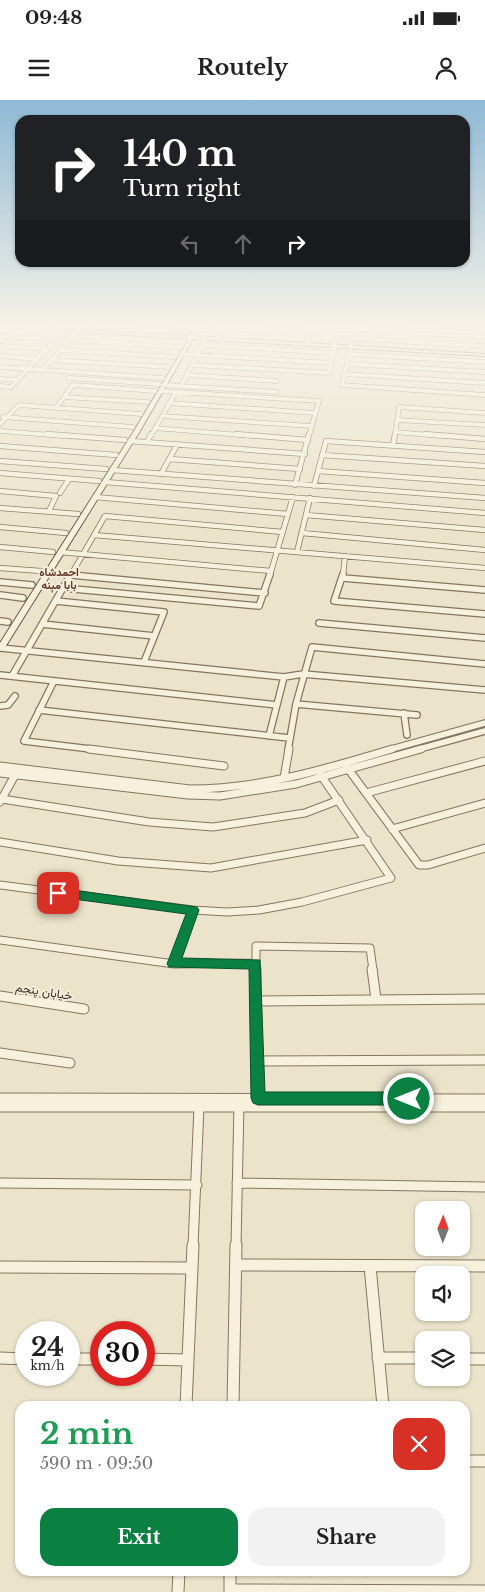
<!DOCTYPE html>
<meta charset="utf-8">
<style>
body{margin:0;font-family:"Libre Baskerville",Vazirmatn,serif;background:#f2f2f2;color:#222;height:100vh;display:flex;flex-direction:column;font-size:19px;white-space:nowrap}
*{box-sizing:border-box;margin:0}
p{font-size:16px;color:#767676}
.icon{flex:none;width:28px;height:28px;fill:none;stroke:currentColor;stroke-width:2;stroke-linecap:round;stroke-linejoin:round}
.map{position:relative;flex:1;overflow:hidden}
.details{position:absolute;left:15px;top:1301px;width:455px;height:175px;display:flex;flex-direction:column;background:#fff;border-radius:15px;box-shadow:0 1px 4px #0004}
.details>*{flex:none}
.guide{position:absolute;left:15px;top:15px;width:455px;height:152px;border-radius:15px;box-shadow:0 1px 4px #0004;background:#202124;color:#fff;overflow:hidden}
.needle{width:32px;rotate:1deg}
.fabs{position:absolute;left:415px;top:1101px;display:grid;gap:10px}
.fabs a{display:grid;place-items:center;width:55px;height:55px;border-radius:10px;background:#fff;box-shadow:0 1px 4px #0004;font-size:25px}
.speed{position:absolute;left:15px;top:1221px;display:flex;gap:10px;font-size:25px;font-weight:700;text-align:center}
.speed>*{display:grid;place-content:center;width:65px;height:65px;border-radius:50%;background:#fff;box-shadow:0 1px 4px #0004;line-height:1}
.speed small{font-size:12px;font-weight:400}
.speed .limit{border:8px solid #d22;background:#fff;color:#111}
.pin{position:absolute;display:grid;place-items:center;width:42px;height:42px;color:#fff;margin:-21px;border-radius:10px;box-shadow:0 2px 8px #0006}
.me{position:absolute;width:55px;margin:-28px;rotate:270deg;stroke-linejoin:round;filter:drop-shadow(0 0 4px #0008)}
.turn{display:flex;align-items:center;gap:18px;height:105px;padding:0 25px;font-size:22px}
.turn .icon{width:65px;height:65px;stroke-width:2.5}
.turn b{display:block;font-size:35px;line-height:42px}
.lanes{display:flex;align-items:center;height:48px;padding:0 25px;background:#0003;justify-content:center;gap:25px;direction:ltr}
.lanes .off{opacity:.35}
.round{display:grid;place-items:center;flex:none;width:52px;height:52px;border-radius:15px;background:#f2f2f2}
.headline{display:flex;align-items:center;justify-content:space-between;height:85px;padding:0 25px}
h1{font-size:30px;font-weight:700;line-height:38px;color:#1e9e55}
.cta{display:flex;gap:10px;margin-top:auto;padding:10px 25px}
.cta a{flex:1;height:58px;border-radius:15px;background:#0b8043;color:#fff;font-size:20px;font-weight:700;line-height:58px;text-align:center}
.cta a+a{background:#f2f2f2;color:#222}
.status{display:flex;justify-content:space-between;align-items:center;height:35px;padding:0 25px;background:#fff;direction:ltr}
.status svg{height:14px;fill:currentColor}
header{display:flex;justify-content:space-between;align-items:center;height:65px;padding:0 25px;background:#fff;font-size:22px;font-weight:700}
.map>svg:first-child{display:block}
</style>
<div class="status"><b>09:48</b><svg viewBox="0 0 49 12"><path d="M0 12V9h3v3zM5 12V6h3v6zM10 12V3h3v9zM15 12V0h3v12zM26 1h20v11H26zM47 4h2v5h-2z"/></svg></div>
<header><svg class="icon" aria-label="menu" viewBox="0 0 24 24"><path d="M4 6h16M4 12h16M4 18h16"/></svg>Routely<svg class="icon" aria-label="person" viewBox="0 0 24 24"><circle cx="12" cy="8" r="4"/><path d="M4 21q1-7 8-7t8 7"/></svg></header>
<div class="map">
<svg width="485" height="1492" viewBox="0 0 485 1492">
<rect width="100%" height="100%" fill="#ebe3ca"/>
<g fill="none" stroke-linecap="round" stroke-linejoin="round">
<defs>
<path id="street-far5" d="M103,224L192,229
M407,224L485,228
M326,228L485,237
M79,229L83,224
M193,235L200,224
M0,236L55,239
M217,237L223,228L310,233
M323,237L485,246
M69,240L181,247
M307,242L313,224
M204,245L334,253
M0,246L46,249
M351,246L342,285L485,295
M60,250L175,257
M182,254L331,263
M349,254L485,262
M0,256L37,259
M51,260L169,267
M347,264L485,272
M193,265L329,273L335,245
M0,267L163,278
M42,270L77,231
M344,274L485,283
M187,275L277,281
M68,278L159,284
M0,279L17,280
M163,285L277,292
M0,286L11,287L64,230
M181,286L205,241
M160,291L319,301L309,336
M64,297L148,302
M169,303L315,313
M56,308L73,285L155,291
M162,316L312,326
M3,317L133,327
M397,320L485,325
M0,324L19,305L141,314
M155,328L252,336
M0,331L64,336
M395,332L441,336
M151,336L176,292
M395,336L399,307L485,313"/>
<path id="street-far4" d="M47,334L125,340
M236,334L308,340
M425,334L485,339
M130,341L305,354
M147,342L151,334
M0,346L116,355
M393,346L395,334
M322,355L485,366
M170,359L300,369
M0,361L106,369
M112,370L485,398
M318,371L485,383
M0,373L99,381
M161,374L177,345
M105,382L485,413
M295,385L309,334
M314,386L326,341L485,352
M0,391L56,396L49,411
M60,393L69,379
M95,397L288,414
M0,408L78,414
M306,415L485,430
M0,427L66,433
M302,433L485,450
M94,435L485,468
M0,447L53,452
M60,452L271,471
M297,452L310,398
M0,468L41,471
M71,475L105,416L283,432
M270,475L293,397
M343,475L345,456"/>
<path id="street-far3" d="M343,474L334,501L485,514
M71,475L265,493
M343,478L485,490
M0,482L32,485
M63,488L259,506L270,474
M0,495L23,498
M56,501L164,512L144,562
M0,521L8,522
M319,523L485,538
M42,524L154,536
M1,548L284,577L303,574L485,590
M0,575L277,605
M12,576L71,474
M54,581L24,641L99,650
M296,604L417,615
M0,606L8,605L15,596
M39,610L289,638
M404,613L407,635
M269,636L284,577
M288,650L296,604L312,547L485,564
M388,650L485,623
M416,650L485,631"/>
<path id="street-far2" d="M89,649L224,666
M0,666L190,689C260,689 326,669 392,649
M346,666L419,765H428L485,748
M0,673L188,695L220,696L296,684L421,649
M284,678L289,649
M366,693L485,661
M2,699L149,722L213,727L305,713L339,700
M0,702L15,675
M392,729L485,703
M0,742L118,761L211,768L367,740
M0,785L193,810L227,812L259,810L302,802L391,778L318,671
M0,840L174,864L256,863
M174,864L193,810
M256,870V846L370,848L373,870"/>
<path id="street-far1" d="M256,869L258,998
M372,869L376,899
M0,896L84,909
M256,901L485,899
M0,953L70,963
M257,961L485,960
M0,998L485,999
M0,1007H485
M0,1083L197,1085
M237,1083L485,1087
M193,1146L199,1007
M236,1146L239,1004"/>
<path id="street" d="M236,1165L485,1166
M370,1166L383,1306
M0,1167L192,1168
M0,1258L26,1259
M378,1258H424
M69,1259H101
M144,1259L187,1260
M461,1259H485
M186,1306L193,1145
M233,1306L236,1145
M465,1361H485
M230,1471V1492
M230,1490L485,1491
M178,1492L179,1471"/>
<path id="secondary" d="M0,225L190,236L193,234L195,235V236L485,254V256L193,239L140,331L4,549L0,551V543L134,331L189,239L0,227Z"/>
</defs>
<use href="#street-far5" stroke="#867660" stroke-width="5"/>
<use href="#street-far4" stroke="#867660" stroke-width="6"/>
<use href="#street-far3" stroke="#867660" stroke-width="8"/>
<use href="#street-far2" stroke="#867660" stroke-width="9"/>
<use href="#street-far1" stroke="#867660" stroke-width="11"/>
<use href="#street" stroke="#867660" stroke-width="13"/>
<use href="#secondary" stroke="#685743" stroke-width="2"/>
<use href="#street-far5" stroke="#f6f0dd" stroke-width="4"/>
<use href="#street-far4" stroke="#f6f0dd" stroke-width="4.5"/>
<use href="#street-far3" stroke="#f6f0dd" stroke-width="5.5"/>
<use href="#street-far2" stroke="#f6f0dd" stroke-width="7"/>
<use href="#street-far1" stroke="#f6f0dd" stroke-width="9"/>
<use href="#street" stroke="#f6f0dd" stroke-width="11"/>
<use href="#secondary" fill="#f6f0dd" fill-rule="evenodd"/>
</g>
<linearGradient id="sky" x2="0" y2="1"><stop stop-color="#8fb9d6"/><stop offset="0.52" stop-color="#f6f2e7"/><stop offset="1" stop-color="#f6f2e7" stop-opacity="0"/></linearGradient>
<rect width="485" height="433" fill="url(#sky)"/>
<path fill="#0b8043" stroke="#07532c" d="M58,788L197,807L199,810L182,858L260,860L265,992H409L414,994L417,999L414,1003L409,1005H258L253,1003L251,998L249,869L169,867L167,864L186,814L58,797L52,793Z"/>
<g text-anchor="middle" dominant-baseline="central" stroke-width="4" stroke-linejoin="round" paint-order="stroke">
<g font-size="11" font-weight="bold" fill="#603526" stroke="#f3edd9">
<text x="59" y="472">احمدشاه<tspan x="59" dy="13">بابا مېنه</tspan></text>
</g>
<g font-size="12" fill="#382e22" stroke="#f3edd9">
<text transform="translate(44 891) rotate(9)">خیابان پنجم</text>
</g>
</g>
</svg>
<div class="fabs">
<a><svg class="needle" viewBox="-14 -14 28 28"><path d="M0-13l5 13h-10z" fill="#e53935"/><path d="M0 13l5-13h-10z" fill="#767676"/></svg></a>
<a><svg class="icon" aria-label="sound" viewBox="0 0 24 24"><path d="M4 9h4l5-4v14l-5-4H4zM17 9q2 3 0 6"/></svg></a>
<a><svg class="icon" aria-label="layers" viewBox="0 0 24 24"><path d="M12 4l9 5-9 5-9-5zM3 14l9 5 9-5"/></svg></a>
</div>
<div class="speed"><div>24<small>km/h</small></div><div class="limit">30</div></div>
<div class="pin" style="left:58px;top:793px;background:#d93025"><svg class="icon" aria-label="arrive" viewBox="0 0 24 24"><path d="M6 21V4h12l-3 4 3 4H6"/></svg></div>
<svg class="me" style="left:409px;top:999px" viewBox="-20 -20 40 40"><circle r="17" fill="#0b8043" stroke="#fff" stroke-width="3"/><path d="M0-11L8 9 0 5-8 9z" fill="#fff"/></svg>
<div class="guide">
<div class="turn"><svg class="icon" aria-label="right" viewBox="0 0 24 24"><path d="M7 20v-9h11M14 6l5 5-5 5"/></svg><div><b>140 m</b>Turn right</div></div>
<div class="lanes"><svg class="icon off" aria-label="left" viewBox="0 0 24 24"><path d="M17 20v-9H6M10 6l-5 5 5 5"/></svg><svg class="icon off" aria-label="ahead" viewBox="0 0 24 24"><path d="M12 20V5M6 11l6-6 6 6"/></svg><svg class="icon" aria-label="right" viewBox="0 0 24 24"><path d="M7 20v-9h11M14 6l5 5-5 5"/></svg></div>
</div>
<section class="details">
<div class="headline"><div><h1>2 min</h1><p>590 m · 09:50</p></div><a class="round" style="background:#d93025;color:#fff"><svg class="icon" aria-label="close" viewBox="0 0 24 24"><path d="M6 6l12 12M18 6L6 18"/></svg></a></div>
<div class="cta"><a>Exit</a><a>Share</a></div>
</section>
</div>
